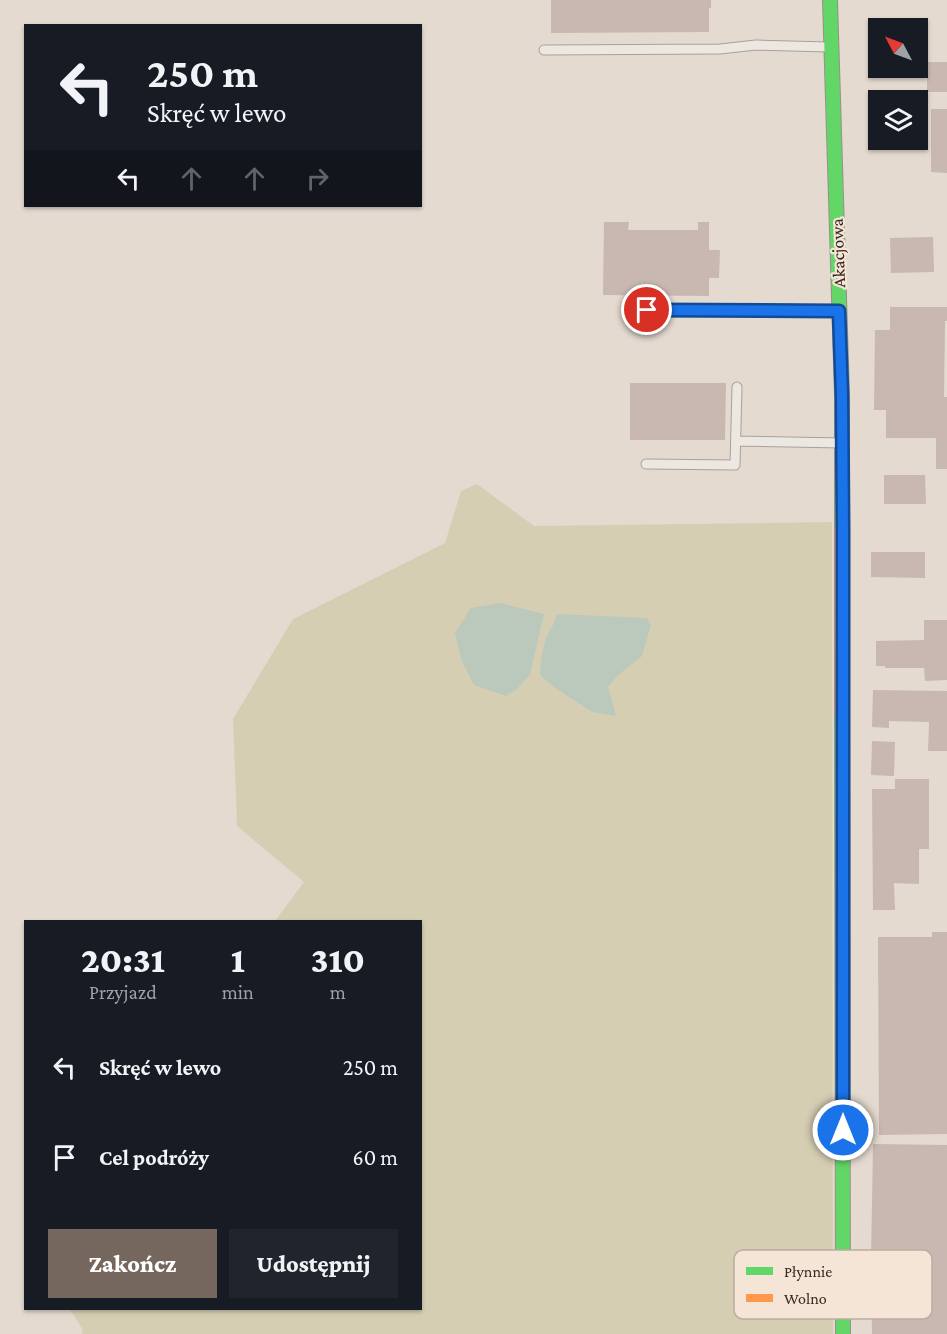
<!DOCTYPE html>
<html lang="pl">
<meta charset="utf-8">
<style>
body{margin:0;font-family:"Crimson Pro",serif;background:#20242c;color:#f1f3f6;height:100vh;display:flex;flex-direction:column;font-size:22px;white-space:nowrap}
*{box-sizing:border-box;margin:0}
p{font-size:20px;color:#9ea1a6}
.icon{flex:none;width:33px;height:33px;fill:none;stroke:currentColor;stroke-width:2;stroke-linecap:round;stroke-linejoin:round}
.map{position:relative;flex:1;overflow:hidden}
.details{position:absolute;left:24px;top:920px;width:398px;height:390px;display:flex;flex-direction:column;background:#171b24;border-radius:0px;box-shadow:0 2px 4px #0004}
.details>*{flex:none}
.guide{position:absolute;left:24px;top:24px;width:398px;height:183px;border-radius:0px;box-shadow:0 2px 4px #0004;background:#171b24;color:#f1f3f6;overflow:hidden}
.needle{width:39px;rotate:311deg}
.buttons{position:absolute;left:868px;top:18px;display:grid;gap:12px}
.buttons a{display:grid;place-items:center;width:60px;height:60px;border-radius:0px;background:#171b24;box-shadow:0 2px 4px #0004;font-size:30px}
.pin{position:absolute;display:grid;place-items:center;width:51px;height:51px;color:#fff;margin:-26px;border:3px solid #fff;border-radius:50%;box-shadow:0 2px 6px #0007}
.me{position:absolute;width:66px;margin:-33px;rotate:0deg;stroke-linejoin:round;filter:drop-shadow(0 0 4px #0008)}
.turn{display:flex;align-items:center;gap:21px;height:126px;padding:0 24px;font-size:27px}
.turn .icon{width:78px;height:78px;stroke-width:2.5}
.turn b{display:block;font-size:42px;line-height:51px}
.lanes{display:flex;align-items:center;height:57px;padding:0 24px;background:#0003;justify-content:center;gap:30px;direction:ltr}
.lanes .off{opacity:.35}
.eta{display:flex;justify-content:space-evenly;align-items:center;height:102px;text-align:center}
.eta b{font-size:36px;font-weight:800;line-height:42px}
.cta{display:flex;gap:12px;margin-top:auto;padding:12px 24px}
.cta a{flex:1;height:69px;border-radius:0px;background:#75665e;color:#fff;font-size:24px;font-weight:800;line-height:69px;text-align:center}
.cta a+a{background:#20242c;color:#f1f3f6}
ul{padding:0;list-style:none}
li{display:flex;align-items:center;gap:18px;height:90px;padding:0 24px}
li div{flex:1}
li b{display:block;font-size:22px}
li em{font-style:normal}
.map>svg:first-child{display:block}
</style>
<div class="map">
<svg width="947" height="1334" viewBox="0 0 947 1334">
<rect width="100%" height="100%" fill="#e4dad0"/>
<path fill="#d6ceb3" d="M477,484L534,526L832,522L833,1334H82L83,1330L69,1308H420V921H275L304,882L237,826L233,719L293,619L445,543L461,491Z"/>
<path fill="#bbc8bc" d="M500,603L544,614L530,674L518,688L506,696L474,685L461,659L455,633L471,608Z
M557,614L647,618L651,625L642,656L617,676L608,687L616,716L592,712L554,687L540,675C541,662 542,648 547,636C551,628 555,623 557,614Z"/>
<path fill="#c8b8b1" d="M551,0H711V8H709V32L551,33Z
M927,62H947V92H927Z
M931,109H947V173L931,172Z
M604,222H629L628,230H698V222H709V250H720L719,278H709V296L603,295Z
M933,237L934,272L891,273L890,238Z
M890,307H947V321H945L944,397H947V469H936V438H886V410H874L875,330H890Z
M630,383H726L725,440H630Z
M884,475H925L926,504H884Z
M871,552H925V578L871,577Z
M924,620H947V680L925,681L924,668H885V666H876V641L924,640Z
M873,690L947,691V751H928L929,722L889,721V728L872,727Z
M872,741L895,742L894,776L871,775Z
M895,779H929V849H919V884L894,883L895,910H873L872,789H895Z
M932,932H947V1134L879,1135L878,937H932Z
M873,1144L947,1145V1334H872L871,1258Z"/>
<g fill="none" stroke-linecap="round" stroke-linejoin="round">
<defs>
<path id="lane" d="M544,50L720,49L756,45L829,47
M647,310L837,311
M736,441L842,443
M646,464L735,465L737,387"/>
<path id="fast" d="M830,0L842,396V528
M842,712L843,1334"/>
<path id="slow" d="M842,528V712"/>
</defs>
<use href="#lane" stroke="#aaa099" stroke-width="11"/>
<use href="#fast" stroke="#9a8f88" stroke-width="16"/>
<use href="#slow" stroke="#9a8f88" stroke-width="16"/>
<use href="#lane" stroke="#ece7e1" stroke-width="9"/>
<use href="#fast" stroke="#63d668" stroke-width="14"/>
<use href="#slow" stroke="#ff974d" stroke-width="14"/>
</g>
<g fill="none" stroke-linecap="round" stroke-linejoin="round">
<defs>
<path id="route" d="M647,310L839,311L842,396L843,528V1130"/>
</defs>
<use href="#route" stroke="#114b97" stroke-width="15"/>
<use href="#route" stroke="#1a73e8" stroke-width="10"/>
</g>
<g text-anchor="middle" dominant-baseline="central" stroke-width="4.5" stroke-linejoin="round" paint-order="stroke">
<g font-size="18" fill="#392721" stroke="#f4e5d7">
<text transform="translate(838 253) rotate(-92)">Akacjowa</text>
</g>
</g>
<rect x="734" y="1250" width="198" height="69" rx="9" fill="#f4e5d7" stroke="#bcaca0" stroke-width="1.5"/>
<rect x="746" y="1267" width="27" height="8" fill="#63d668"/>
<rect x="746" y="1294" width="27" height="8" fill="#ff974d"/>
<g font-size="16" fill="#392721">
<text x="784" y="1277">Płynnie</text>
<text x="784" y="1304">Wolno</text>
</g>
</svg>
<div class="buttons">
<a><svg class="needle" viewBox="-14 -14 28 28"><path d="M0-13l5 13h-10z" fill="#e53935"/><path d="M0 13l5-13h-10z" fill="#9ea1a6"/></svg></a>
<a><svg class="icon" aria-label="layers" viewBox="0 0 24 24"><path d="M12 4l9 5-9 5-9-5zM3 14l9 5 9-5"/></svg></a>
</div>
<div class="pin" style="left:647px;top:310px;background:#d93025"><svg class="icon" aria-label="arrive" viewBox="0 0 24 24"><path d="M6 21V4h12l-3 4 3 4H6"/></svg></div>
<svg class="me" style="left:843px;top:1130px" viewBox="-20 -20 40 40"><circle r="17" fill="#1a73e8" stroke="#fff" stroke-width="3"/><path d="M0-11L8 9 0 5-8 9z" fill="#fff"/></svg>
<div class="guide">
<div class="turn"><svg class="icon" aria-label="left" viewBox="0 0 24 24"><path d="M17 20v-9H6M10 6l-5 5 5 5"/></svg><div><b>250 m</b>Skręć w lewo</div></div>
<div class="lanes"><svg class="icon" aria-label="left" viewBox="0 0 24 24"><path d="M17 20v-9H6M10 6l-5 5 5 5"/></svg><svg class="icon off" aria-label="ahead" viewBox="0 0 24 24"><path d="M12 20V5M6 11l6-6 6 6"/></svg><svg class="icon off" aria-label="ahead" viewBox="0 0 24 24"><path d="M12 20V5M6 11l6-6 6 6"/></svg><svg class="icon off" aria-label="right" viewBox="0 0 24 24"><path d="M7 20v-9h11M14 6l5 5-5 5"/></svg></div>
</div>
<section class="details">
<div class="eta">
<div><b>20:31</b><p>Przyjazd</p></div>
<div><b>1</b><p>min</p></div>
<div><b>310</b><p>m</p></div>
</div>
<ul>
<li><svg class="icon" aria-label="left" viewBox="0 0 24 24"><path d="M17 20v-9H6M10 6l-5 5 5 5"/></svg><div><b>Skręć w lewo</b></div><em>250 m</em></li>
<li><svg class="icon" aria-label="arrive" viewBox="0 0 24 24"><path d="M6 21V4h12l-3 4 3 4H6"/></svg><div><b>Cel podróży</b></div><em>60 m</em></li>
</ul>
<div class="cta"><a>Zakończ</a><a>Udostępnij</a></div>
</section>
</div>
